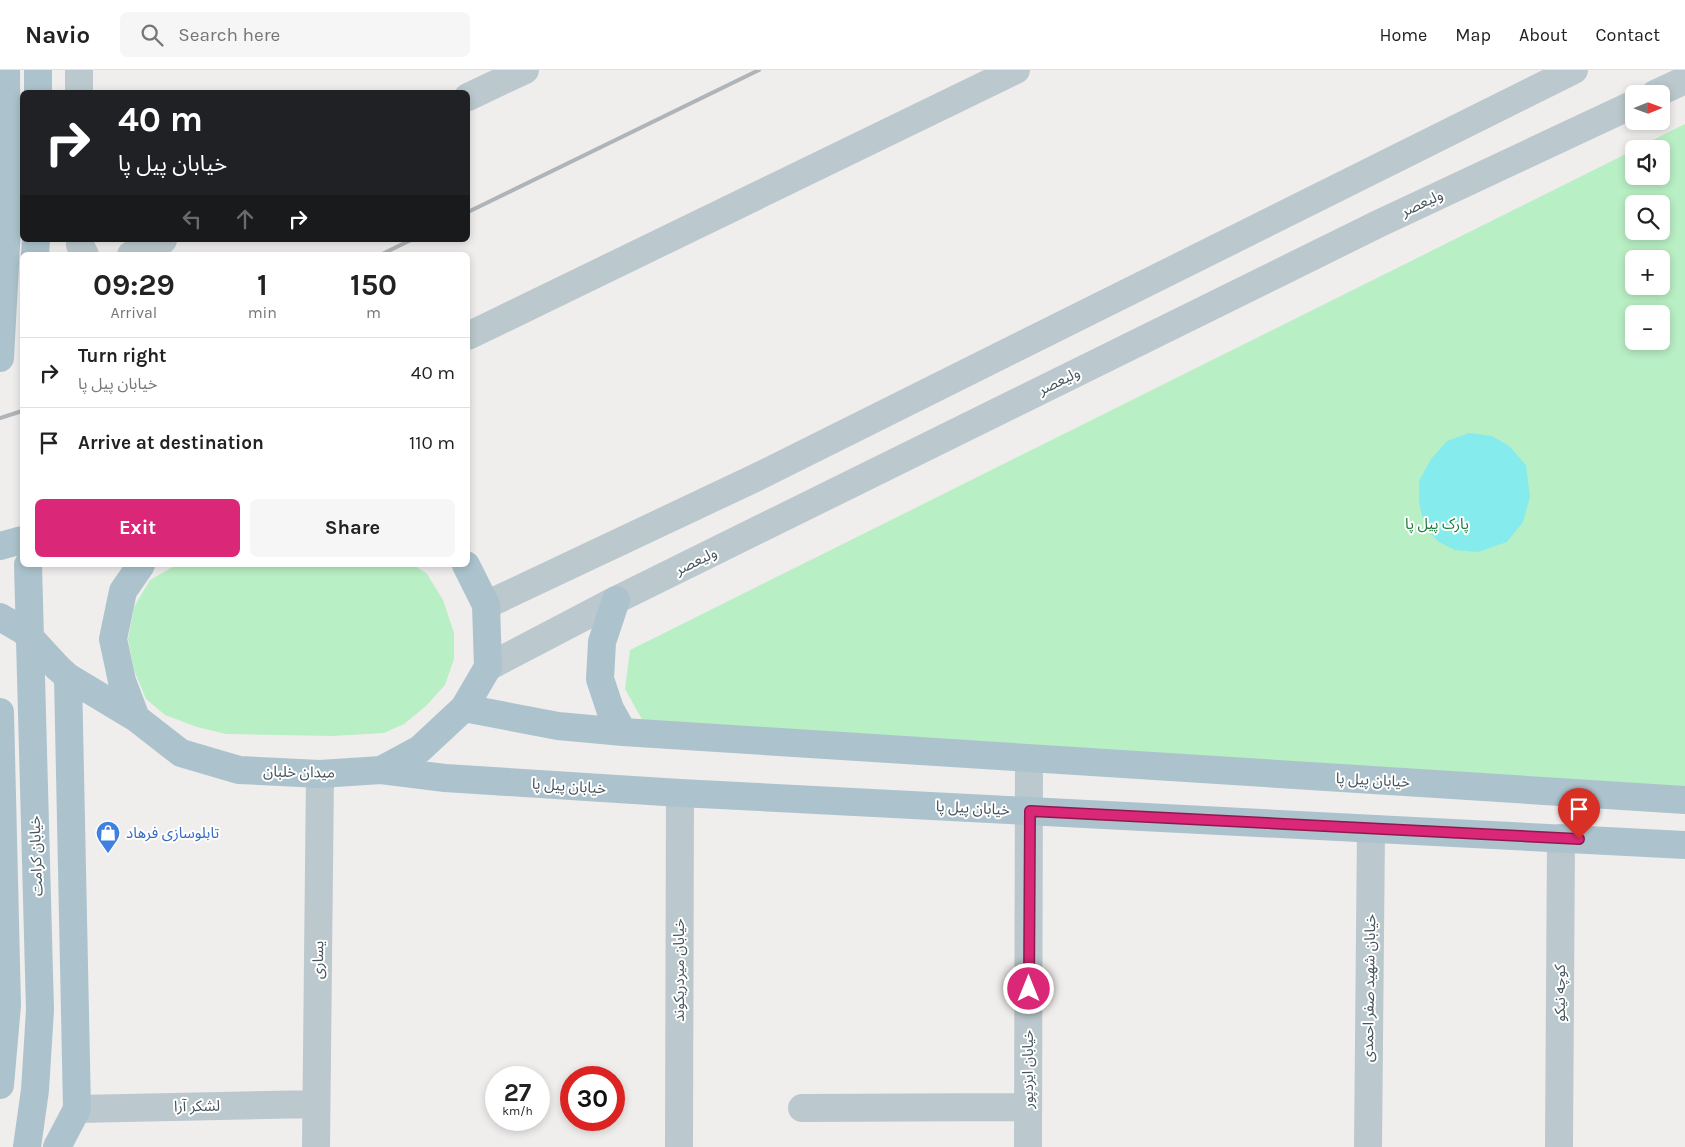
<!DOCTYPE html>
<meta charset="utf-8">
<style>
body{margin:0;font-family:Karla,"Noto Sans Arabic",sans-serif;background:#f6f6f6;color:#222;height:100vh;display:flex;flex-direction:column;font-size:19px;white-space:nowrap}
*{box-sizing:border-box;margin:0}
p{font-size:16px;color:#767676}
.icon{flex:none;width:28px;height:28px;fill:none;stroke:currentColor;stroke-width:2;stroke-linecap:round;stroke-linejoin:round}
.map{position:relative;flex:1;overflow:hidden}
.side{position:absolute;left:20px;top:182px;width:450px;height:315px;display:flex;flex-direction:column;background:#fff;border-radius:8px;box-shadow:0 2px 8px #0003}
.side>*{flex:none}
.banner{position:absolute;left:20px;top:20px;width:450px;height:152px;border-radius:8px;box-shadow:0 2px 8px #0003;background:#202124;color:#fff;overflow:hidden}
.needle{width:32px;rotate:89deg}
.tools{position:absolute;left:1625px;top:15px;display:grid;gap:10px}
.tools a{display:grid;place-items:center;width:45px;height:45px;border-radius:8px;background:#fff;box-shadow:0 2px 8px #0003;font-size:25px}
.speed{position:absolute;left:485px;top:996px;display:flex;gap:10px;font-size:25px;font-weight:700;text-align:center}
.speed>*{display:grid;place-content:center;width:65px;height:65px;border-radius:50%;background:#fff;box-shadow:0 2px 8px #0003;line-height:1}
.speed small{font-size:12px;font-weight:400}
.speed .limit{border:8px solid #d22;background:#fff;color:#111}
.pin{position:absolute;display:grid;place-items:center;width:42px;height:42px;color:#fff;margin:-51px -21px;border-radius:50% 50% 50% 0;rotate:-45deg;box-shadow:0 0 5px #0007}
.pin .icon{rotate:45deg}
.me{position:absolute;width:55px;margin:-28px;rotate:0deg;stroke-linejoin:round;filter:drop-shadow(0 0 4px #0008)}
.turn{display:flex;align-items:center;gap:18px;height:105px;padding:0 15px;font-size:22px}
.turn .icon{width:65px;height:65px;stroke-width:2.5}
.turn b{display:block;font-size:35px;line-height:42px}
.lanes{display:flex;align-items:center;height:48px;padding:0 15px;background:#0003;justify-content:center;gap:25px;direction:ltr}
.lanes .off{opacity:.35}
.eta{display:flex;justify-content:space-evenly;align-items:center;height:85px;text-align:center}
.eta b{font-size:30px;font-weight:700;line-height:35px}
.button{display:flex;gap:10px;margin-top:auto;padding:10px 15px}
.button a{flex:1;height:58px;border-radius:8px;background:#db2777;color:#fff;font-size:20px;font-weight:700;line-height:58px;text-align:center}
.button a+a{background:#f6f6f6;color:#222}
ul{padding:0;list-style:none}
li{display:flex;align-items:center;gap:15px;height:70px;padding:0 15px;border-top:1px solid #e0e0e0}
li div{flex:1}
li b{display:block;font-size:19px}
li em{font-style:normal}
header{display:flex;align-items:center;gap:30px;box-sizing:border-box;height:70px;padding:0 25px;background:#fff;border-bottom:1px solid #e0e0e0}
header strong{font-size:24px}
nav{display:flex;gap:28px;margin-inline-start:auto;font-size:18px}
.search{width:350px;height:45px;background:#f6f6f6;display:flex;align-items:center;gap:12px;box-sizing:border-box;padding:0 18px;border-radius:8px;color:#767676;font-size:19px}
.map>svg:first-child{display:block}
</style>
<header>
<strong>Navio</strong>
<div class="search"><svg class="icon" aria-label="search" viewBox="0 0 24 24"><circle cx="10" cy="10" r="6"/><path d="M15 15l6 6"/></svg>Search here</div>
<nav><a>Home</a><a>Map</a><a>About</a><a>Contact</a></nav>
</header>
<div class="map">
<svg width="1685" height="1077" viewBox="0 0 1685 1077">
<rect width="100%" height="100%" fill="#f0eded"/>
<path fill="#b9efc4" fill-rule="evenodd" d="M1685,54V717L644,653L625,619L630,580L1634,80V106H1661V79H1635ZM1634,134H1661V161H1634ZM1634,189H1661V216H1634ZM1634,244H1661V271H1634Z
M176,495H414L427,504L443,530L454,563V589L445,615L426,636L404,654L384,663L332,666L226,664L197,657L165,645L146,629L134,600L128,569L134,537L150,510Z"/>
<path fill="#85ebed" d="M1469,363L1492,366L1509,376L1526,395L1530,427L1523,452L1507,472L1478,482L1455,480L1439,472L1425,458L1419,432V411L1431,389L1447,371Z"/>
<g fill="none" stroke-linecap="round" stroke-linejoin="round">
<path stroke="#bbc8cd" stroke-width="28" d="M79,0V22
M1655,24L1685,10
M468,27L525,0
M80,170V175L85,185
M131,185L163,170
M468,266L1016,0
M486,535L753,409L1574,0
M488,597L616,530L1378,154L1634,34
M802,1038L1028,1037
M77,1039L316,1034
M316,1077L320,704
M679,1077L680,723
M1028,1077L1029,689
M1368,1077L1371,759
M1559,1077L1561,768"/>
<path stroke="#acc3cd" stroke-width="28" d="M38,22V0
M35,185L36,170
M0,288L7,158L6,0
M0,476L22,470
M141,495L123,521L113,569L122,611L136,648L181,683L239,700L320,704L381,700L420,679L464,638L488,597L486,535L466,495
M616,530L602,572L600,609L610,639L623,662
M57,597L68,607L136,648
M464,638L558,656L623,662L1685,730
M0,642L7,935L0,1015
M381,700L445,708L680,723L1685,775
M27,1077L35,1020L40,940L28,495
M57,1077L77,1039L68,607"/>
<path stroke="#afb4b8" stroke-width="4" d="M468,142L759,0
M380,185L411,170
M0,348L22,341"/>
<path stroke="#acc3cd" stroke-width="28" d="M0,547L24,561L57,597"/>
</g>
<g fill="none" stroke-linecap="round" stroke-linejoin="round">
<defs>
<path id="route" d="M1029,919L1030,741L1579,769"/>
</defs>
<use href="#route" stroke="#8e194d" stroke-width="12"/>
<use href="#route" stroke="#db2777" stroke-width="9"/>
</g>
<defs>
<symbol id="shop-pin" viewBox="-11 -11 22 30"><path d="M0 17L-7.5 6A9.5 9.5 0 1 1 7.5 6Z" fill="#3f7fe0" stroke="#fff"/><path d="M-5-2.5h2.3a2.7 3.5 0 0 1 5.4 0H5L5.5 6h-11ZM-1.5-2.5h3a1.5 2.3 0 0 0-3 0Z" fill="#fff"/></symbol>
</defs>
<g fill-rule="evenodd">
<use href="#shop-pin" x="94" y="749" width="28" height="38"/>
</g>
<g text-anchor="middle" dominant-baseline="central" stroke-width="4" stroke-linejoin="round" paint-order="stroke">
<g font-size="15" fill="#45545b" stroke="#fff">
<text transform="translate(1422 133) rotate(-25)">ولیعصر</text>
<text transform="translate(1059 311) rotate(-26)">ولیعصر</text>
<text transform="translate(696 491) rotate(-26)">ولیعصر</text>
<text transform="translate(299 702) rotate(1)">میدان خلبان</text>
<text transform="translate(1373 710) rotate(3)">خیابان پیل پا</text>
<text transform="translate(569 716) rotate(4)">خیابان پیل پا</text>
<text transform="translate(973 738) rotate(3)">خیابان پیل پا</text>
<text transform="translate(36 786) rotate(-92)">خیابان کرامت</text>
<text transform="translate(318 890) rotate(-89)">یساری</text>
<text transform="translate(679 900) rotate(-90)">خیابان میردریکوند</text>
<text transform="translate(1369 918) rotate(-89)">خیابان شهید صفر احمدی</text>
<text transform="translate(1560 923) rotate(-90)">کوچه نیکو</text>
<text transform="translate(1028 999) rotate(-90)">خیابان ایزدپور</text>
<text transform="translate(197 1036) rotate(-1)">لشکر آرا</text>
</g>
<g font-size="15" fill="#157d35" stroke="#fff">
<text x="1437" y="454">پارک پیل پا</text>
</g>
<g font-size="15" fill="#366cbe" stroke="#fff" text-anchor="start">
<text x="126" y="763">تابلوسازی فرهاد</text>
</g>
</g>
</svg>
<div class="tools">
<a><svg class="needle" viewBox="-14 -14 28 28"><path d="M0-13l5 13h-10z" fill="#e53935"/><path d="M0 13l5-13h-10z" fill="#767676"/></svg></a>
<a><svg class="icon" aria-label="sound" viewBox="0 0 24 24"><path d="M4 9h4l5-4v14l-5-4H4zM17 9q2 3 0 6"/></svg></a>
<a><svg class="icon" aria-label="search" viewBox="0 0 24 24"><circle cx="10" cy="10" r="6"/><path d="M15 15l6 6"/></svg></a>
<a>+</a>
<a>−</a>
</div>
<div class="speed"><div>27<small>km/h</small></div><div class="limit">30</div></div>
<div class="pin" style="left:1579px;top:769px;background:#d93025"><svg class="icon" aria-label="arrive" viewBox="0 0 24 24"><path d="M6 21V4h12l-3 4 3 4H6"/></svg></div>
<svg class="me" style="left:1029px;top:919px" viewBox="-20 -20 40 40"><circle r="17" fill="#db2777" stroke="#fff" stroke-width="3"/><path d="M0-11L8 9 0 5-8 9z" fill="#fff"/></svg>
<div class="banner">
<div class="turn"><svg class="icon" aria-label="right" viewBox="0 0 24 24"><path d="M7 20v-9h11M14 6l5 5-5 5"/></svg><div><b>40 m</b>خیابان پیل پا</div></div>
<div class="lanes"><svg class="icon off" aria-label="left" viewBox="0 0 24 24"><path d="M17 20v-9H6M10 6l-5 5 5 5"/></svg><svg class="icon off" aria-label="ahead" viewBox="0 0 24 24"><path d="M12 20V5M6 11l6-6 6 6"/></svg><svg class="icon" aria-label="right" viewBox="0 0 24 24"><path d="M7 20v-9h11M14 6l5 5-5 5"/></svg></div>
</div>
<section class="side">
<div class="eta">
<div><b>09:29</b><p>Arrival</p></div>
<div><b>1</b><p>min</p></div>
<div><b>150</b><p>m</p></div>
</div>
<ul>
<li><svg class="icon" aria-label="right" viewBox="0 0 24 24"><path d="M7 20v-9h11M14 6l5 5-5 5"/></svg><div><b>Turn right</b><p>خیابان پیل پا</p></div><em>40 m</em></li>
<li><svg class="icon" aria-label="arrive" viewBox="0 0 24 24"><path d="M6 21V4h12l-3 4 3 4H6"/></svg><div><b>Arrive at destination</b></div><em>110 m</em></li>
</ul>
<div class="button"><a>Exit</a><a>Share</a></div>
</section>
</div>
